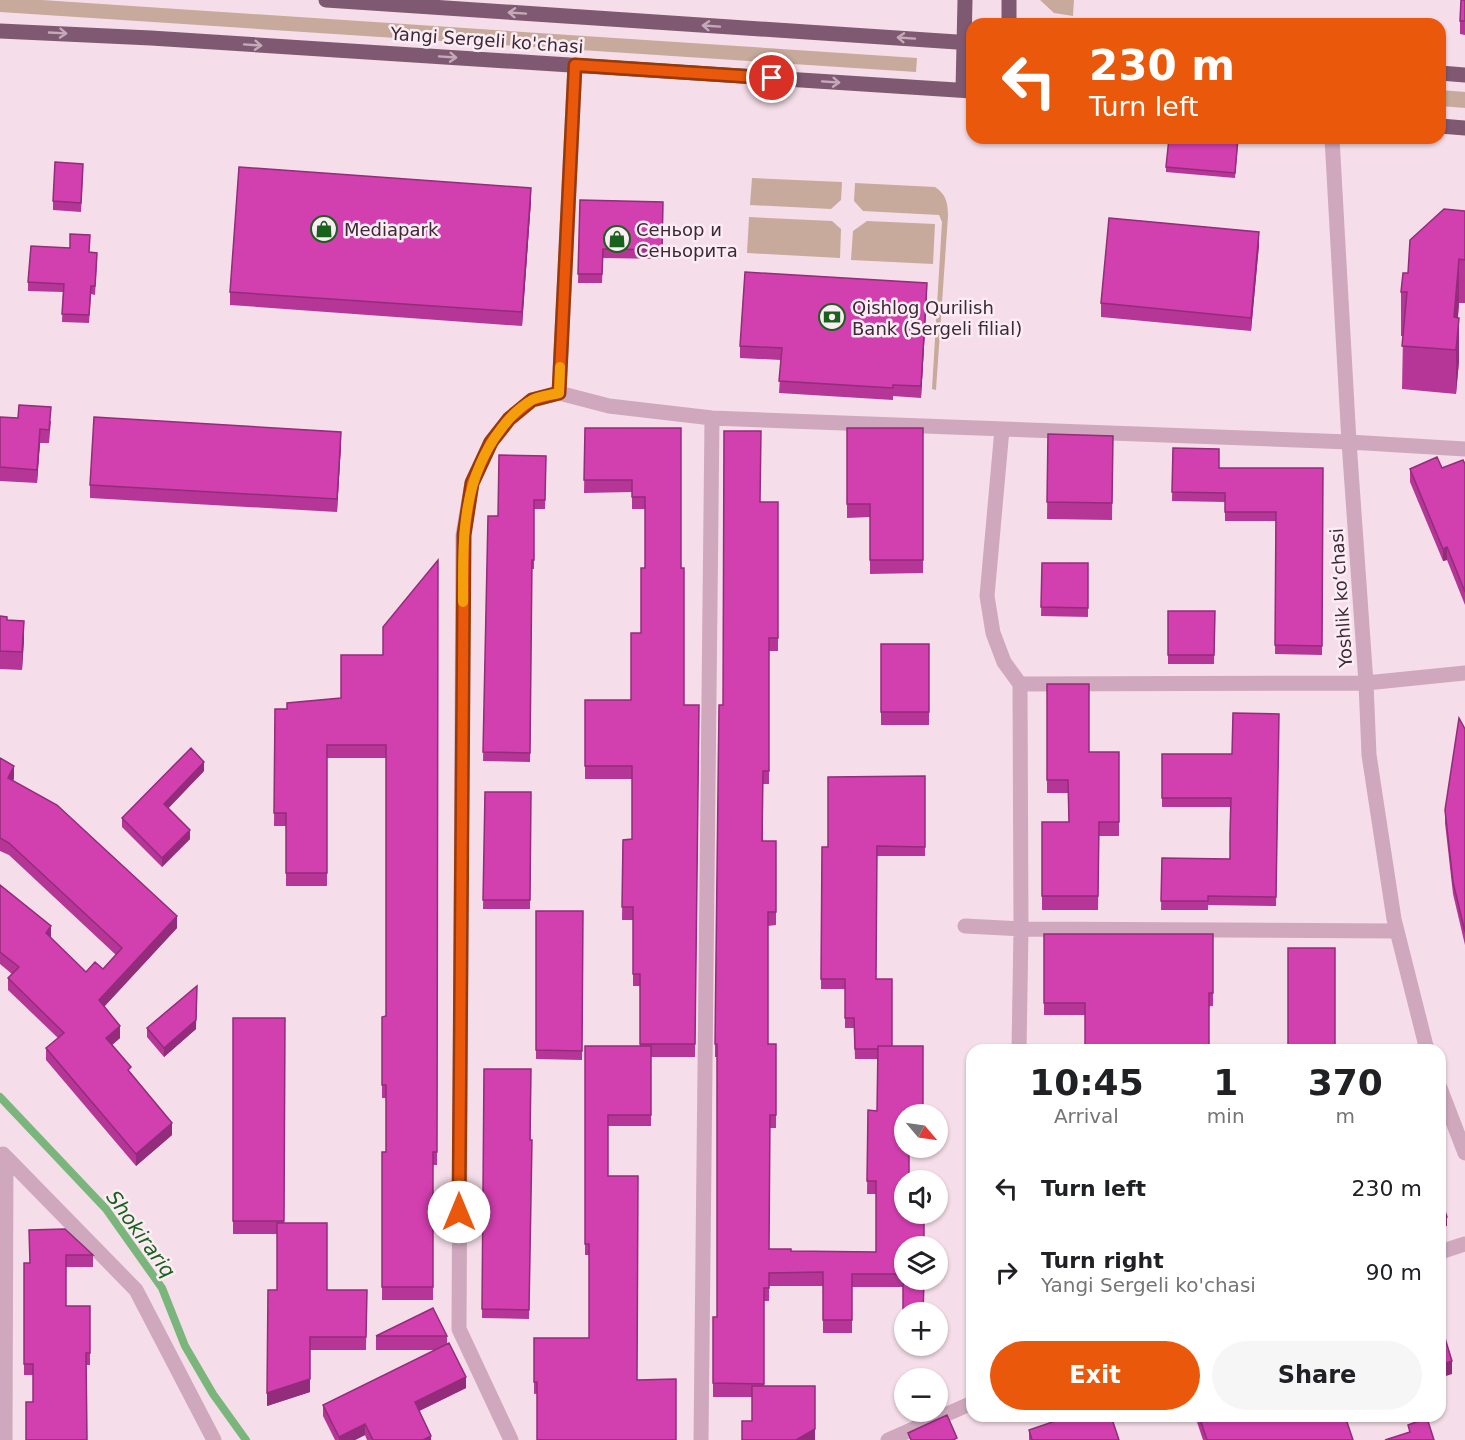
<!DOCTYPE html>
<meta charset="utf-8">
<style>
body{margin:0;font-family:"DejaVu Sans",sans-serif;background:#f6f6f6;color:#202124;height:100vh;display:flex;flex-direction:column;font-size:22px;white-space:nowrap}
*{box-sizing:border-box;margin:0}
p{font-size:20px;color:#757577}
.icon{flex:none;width:33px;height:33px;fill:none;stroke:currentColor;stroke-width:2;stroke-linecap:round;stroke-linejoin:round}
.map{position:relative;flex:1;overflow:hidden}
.side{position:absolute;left:966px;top:1044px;width:480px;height:378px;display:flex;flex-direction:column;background:#fff;border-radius:18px;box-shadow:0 2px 4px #0004}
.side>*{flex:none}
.guide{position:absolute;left:966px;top:18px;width:480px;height:126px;border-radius:18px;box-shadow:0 2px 4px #0004;background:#ea580c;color:#fff;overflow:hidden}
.needle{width:39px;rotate:119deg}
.buttons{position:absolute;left:894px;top:1104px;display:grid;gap:12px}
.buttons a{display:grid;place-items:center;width:54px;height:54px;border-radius:50%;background:#fff;box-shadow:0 2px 4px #0004;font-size:30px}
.pin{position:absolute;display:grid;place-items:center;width:51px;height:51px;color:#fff;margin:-26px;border:3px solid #fff;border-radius:50%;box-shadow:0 2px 6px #0007}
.me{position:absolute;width:66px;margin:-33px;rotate:0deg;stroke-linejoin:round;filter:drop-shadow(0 0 4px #0008)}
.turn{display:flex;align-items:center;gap:21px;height:126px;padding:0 24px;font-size:27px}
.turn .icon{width:78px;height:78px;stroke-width:2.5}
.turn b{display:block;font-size:42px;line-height:51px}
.eta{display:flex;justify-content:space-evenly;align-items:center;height:102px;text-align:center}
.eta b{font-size:36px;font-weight:700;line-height:42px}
.action{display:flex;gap:12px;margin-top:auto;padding:12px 24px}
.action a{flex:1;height:69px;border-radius:36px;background:#ea580c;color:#fff;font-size:24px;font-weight:700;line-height:69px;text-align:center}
.action a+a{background:#f6f6f6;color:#202124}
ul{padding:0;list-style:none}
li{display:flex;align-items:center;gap:18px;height:84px;padding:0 24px}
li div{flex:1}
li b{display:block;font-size:22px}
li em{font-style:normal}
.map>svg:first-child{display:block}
</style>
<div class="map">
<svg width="1465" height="1440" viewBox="0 0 1465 1440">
<rect width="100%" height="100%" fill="#f5dee9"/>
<path fill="#c7aa9c" d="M0,0H42L917,58L916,72L0,12Z
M1040,0H1074L1073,16L1054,13Z
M1440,90L1465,92V108L1440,106Z
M752,178L842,182L841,200L831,209L750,205Z
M855,183L935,187C946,194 948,203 948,216L936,390L932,389L942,222L939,215L863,211L854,201Z
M749,217L832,221L841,229L840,258L747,253Z
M867,221L935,224L933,264L851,260L853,231Z"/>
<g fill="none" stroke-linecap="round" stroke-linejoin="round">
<path stroke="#7ab67c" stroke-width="8" d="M0,1097L106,1209L162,1288L185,1346L213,1394L246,1440"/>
<path stroke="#cfa8be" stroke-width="15" d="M1332,138L1349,442L1366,683L1369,755L1394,919L1427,1050
M559,393L575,65
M1002,429L987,596L993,633L1004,662L1020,684L1021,929L1019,1050
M1020,684L1366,683L1465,673
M965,926L1021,929L1397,931
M1440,1088L1465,1153
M3,1154L6,1157L5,1440
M6,1157L136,1290L214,1440
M1440,1252L1465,1244
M511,1440L459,1329L463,535L472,483L491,442L509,419L532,400L559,393L609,406L712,418L1349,442L1465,449
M701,1440L712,418
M888,1440L972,1403"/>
<path stroke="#7f5972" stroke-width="15" d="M326,0L972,43
M1009,0V24
M0,31L151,38L972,91
M1440,73L1465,75
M963,90L965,0
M1440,126L1465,128"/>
</g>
<path fill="#b53696" d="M1465,0V35L1460,34V21Z
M1238,142L1235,178L1166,172V167Z
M83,173L81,212L53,210V201Z
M580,200L663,202L662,259L603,258L602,283H578Z
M531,201L522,326L230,305V292Z
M1465,211V303H1459L1458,317L1459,361L1456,394L1402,389L1403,336H1401V292L1408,273Z
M1259,245L1251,331L1101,317V303Z
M90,252L97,261L95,295L91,294L89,323L62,322L63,292L28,291V282Z
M927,294L921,398L893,396V400L779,393L781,360L740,358V346Z
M0,417L51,421L49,443H40L37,483L0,481Z
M585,428H681V568L684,705H699L695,1057H651V1126H608V1176L637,1380L534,1394V1338H589V1255H585V1046H640V986H633V920H622L623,840L632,839V779H585V700H631L641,633L645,568V509H632V492L584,493Z
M847,428H923V573L870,574V517L847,518Z
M1048,434L1113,436L1112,520L1047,519Z
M341,445L337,512L90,498V485Z
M1173,448L1219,468H1323L1322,655L1275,654L1276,521H1225V502L1172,501Z
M546,456L545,509H534V569H532L530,762L483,761L488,516H498Z
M1465,464V605L1447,560L1443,561L1410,482V469L1442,468Z
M760,502H778V651H769V784H763V841H776V925L768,926V1044H776V1128H770L769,1249L791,1251L876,1252V1194H867L868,1110L877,1111V1059H855L854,1028H845V989H821L822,847H828L925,776V856H877L876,979L892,1046H923V1114H904V1336H903V1287H852V1333H823V1286H769V1301H764V1386L815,1440L752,1421V1397H713V1317H717V1057H715V1044L723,705Z
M438,560L437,1165H433V1300H382V1152H386V1098H382V1017L386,1016V758H327V886H286V826H274L275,709H287L341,698L383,655Z
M1042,563H1088V617L1041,616Z
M1168,611H1215L1214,664H1168Z
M0,616L7,620L24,639L22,670L0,669Z
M881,644H929V725H881Z
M1047,684L1089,752H1119V836H1099L1098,910H1042V822H1069L1068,793H1047Z
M1279,714L1276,906L1208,905V910H1161L1162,858L1230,859L1231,807H1162V754H1232Z
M1465,729V945L1453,894L1445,823V810Z
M0,758L14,778L13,781L177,928L104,1007L120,1038L112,1045L172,1135L136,1166L46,1060V1048L58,1038L8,990V978L12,974L0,964V885L51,938L86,972L103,969L116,955L9,855L0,851Z
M204,771L168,808L190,839L162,867L122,827V818Z
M485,792H531L530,909H483Z
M536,911H583L582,1060L536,1059Z
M1044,934H1213V1006L1085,1015H1044Z
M233,1018H285L284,1223L327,1290H367L366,1350H310V1392L267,1406L277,1290V1234H233Z
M147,1028L196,1029L164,1057L147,1037Z
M484,1069H531L529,1319L482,1318Z
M29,1230L93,1255V1267H66V1306H90V1365H86L87,1440L33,1402V1375H24V1263H30Z
M376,1336H447V1343L466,1388L419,1411L431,1440H367L365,1435L355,1440H335L323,1416V1405L435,1350H376Z
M1195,1416H1345L1353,1440H1203Z
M1029,1430L1119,1440H1029Z"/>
<path fill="#932c7a" d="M531,188V201L522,326V312Z
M1259,232V245L1251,331V318Z
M1459,259V303L1455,350L1454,317Z
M927,283V294L921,398V386Z
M1459,318V361L1456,394V350Z
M40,429V443L37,483V470Z
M341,432V445L337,512V499Z
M1447,547V560L1443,561V549Z
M24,621V639L22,670V652Z
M204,762V771L164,813V804Z
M14,766V778L8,791V778Z
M190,830V839L162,867V858Z
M177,916V928L99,1012V1000Z
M51,926V939L46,933Z
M197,986L196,1029L164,1057V1048Z
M120,1026V1038L106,1050V1038Z
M172,1123V1135L136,1166V1154Z
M1447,1217V1226L1440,1228V1219Z
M1452,1361V1374L1440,1378V1365Z
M466,1377V1388L415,1413V1402Z
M310,1379V1392L267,1406V1393Z
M365,1424V1435L355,1440H339V1437Z
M815,1429V1440H796Z
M431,1436V1440H423Z"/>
<path fill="#d23faf" stroke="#932c7a" stroke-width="1.5" d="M1461,0H1465V21H1460Z
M1169,138H1238L1235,173L1166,167Z
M55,162L83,164L81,203L53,201Z
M239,167L531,188L522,312L230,292Z
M580,200L663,202L662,250L603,249L602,274H578Z
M1444,209L1465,211V260L1459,259L1454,317L1459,318L1456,350L1402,346L1407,292H1401L1403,273H1408L1410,240Z
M1109,218L1259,232L1251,318L1101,303Z
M70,234L90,235L89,252L97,253L95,286H91L89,315L62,314L64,284L28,282L31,246L70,248Z
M745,272L927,283L921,386L893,385V388L779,381L782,348L740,346Z
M19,405L51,407L49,430L40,429L37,470L0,467V417L18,418Z
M94,417L341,432L337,499L90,485Z
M585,428H681V568H684V705H699L695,1044H640V974H633V907H622L623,840L632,839V766H585V700H631V633H641V568H645V497H632V480H584Z
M847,428H923V560H870V504H847Z
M724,431H761L760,502H778V638H769V771H763L762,841H776V912H768V1044H776V1115H770L769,1249H791V1251L876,1252V1181H867L868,1110L877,1111L878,1046H923V1111L910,1110V1114H904V1148H909V1180H904V1214H924V1246H904V1280H924L923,1312H904V1323H903V1274H852V1320H823V1272L769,1273V1288H764V1384L713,1383V1317H717V1044H715L719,705H723Z
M1048,434L1113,436L1112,503L1047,502Z
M1173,448L1219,449V468H1323L1322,646L1275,645L1276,512H1225V493L1172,492Z
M499,455L546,456L545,500H534V560H532L530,753L483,752L488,516H498Z
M1437,457L1442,468L1463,460L1465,464V592L1447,547L1443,549L1410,469Z
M438,560L437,1152H433V1287H382V1152H386V1085H382V1017L386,1016V745H327V873H286V813H274L275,709H287V703L341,698V655H383V627Z
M1042,563H1088V608L1041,607Z
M1168,611H1215L1214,655H1168Z
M0,616L7,617V620L24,621L22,652L0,651Z
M881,644H929V712H881Z
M1047,684H1089V752H1119V822H1099L1098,896H1042V822H1069L1068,780H1047Z
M1233,713L1279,714L1276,897L1208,896V901H1161L1162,858L1230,859V834L1231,798H1162V754H1232Z
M1459,718L1465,729V932L1453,882L1445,810Z
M191,748L204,762L164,804L190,830L162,858L122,818Z
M0,758L14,766L8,778L57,805L177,916L99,1000L120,1026L106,1038L131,1067L128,1070L172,1123L136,1154L46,1048L64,1033L8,978L19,967L0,952V885L51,926L46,933L86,972L95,962L103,969L122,948L9,843L0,838Z
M925,776V847L877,846L876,979H892V1046H878V1049H855L854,1018H845V979H821L822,847H828V777Z
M485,792H531L530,900H483Z
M536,911H583L582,1051L536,1050Z
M1044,934H1213V993H1209V1050H1085V1003H1044Z
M1288,948H1335V1050H1288Z
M197,986L196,1020L164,1048L147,1028Z
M233,1018H285L284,1221H233Z
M585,1046H651V1115H608V1176H638L637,1380L676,1379V1440H537V1382H534V1338H589V1244H585Z
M484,1069H531L530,1140H532L529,1310L482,1309Z
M1440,1196L1447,1217L1440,1219Z
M277,1223H327V1290H367L366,1337H310V1379L267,1393L268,1290H277Z
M65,1229L93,1255H66V1306H90V1353H86L87,1440H26V1402H33V1364H24V1263H30L29,1230Z
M433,1308L447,1336H376Z
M1440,1322L1452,1361L1440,1365Z
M449,1343L466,1377L415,1402L431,1436L423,1440H373L365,1424L339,1437L323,1405Z
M752,1386H815V1429L796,1440H742V1421H752Z
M947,1415L957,1438L953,1440H911L908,1433Z
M1070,1416H1111L1119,1440H1032L1029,1430Z
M1199,1416H1345L1353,1440H1207Z
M1427,1418L1434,1440H1385L1410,1432L1408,1425Z"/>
<defs><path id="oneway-shaft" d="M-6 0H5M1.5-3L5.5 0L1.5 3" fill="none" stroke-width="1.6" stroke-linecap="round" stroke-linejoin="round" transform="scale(1.5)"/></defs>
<g stroke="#c4aab9">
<use href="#oneway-shaft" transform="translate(517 13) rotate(-176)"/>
<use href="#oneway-shaft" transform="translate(711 26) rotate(-176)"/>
<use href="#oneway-shaft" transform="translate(58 33) rotate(3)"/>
<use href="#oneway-shaft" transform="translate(906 38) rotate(-176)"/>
<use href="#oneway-shaft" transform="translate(253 45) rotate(4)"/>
<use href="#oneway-shaft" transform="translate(448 57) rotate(4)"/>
<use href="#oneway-shaft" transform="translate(831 82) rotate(4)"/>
</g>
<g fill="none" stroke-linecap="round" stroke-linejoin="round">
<defs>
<path id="route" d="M459,1212L464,535L472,483L491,442L509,419L532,400L559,393L575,65L772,78"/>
</defs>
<use href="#route" stroke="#983908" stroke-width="15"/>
<use href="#route" stroke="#ea580c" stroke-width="10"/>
<path stroke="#f59e0b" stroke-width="10" d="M463,602C463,539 461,481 501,429C509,418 520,407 532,400C539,396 550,395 559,393L560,367"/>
</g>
<defs>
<symbol id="shop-ring" viewBox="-11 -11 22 22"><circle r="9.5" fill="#fcecf3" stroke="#19621e" stroke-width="1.5"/><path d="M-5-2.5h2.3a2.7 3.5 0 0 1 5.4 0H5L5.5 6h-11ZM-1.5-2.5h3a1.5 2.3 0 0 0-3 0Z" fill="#19621e"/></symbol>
<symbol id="bank-ring" viewBox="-11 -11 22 22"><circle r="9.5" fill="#fcecf3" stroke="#19621e" stroke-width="1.5"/><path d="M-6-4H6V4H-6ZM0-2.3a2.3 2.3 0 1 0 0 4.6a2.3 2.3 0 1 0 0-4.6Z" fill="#19621e"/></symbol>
</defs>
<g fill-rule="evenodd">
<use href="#shop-ring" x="309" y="214" width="30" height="30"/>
<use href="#shop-ring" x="602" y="224" width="30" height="30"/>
<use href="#bank-ring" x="817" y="302" width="30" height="30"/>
</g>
<g text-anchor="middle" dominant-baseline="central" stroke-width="5" stroke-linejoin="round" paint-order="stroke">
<g font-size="18" fill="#3c2936" stroke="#fcecf3">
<text transform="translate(487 40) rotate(4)">Yangi Sergeli ko'chasi</text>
<text transform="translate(1341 598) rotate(-94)">Yoshlik koʻchasi</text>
</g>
<g font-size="18" fill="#3c2936" stroke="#fcecf3" text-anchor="start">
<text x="344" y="229">Mediapark</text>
<text x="636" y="229">Сеньор и<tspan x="636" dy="21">Сеньорита</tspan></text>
<text x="852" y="307">Qishlog Qurilish<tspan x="852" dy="21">Bank (Sergeli filial)</tspan></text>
</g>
<g font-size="20" font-style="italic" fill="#19621e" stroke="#fcecf3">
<text transform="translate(141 1234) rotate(54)">Shokirariq</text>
</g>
</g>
</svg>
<div class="buttons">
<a><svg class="needle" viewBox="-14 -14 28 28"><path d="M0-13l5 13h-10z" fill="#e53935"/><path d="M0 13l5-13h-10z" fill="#757577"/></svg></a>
<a><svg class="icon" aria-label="sound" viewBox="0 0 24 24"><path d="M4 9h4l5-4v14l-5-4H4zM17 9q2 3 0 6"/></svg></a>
<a><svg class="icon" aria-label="layers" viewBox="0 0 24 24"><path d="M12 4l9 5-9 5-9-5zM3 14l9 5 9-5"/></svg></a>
<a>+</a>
<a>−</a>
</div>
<div class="pin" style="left:772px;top:78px;background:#d93025"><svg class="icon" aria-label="arrive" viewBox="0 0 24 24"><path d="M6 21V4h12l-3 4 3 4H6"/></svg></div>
<svg class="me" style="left:459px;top:1212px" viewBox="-20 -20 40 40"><circle r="19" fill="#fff"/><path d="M0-13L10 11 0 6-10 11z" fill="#ea580c"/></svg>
<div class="guide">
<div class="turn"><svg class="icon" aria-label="left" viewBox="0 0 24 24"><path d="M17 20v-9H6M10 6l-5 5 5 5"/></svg><div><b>230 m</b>Turn left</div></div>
</div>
<section class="side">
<div class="eta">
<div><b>10:45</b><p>Arrival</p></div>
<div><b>1</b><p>min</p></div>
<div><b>370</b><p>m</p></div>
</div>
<ul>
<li><svg class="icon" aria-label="left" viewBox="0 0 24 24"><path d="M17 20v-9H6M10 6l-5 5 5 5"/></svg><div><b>Turn left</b></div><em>230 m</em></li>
<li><svg class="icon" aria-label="right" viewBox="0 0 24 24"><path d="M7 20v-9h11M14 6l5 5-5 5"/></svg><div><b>Turn right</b><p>Yangi Sergeli ko'chasi</p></div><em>90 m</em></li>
</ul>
<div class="action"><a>Exit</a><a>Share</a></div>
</section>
</div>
